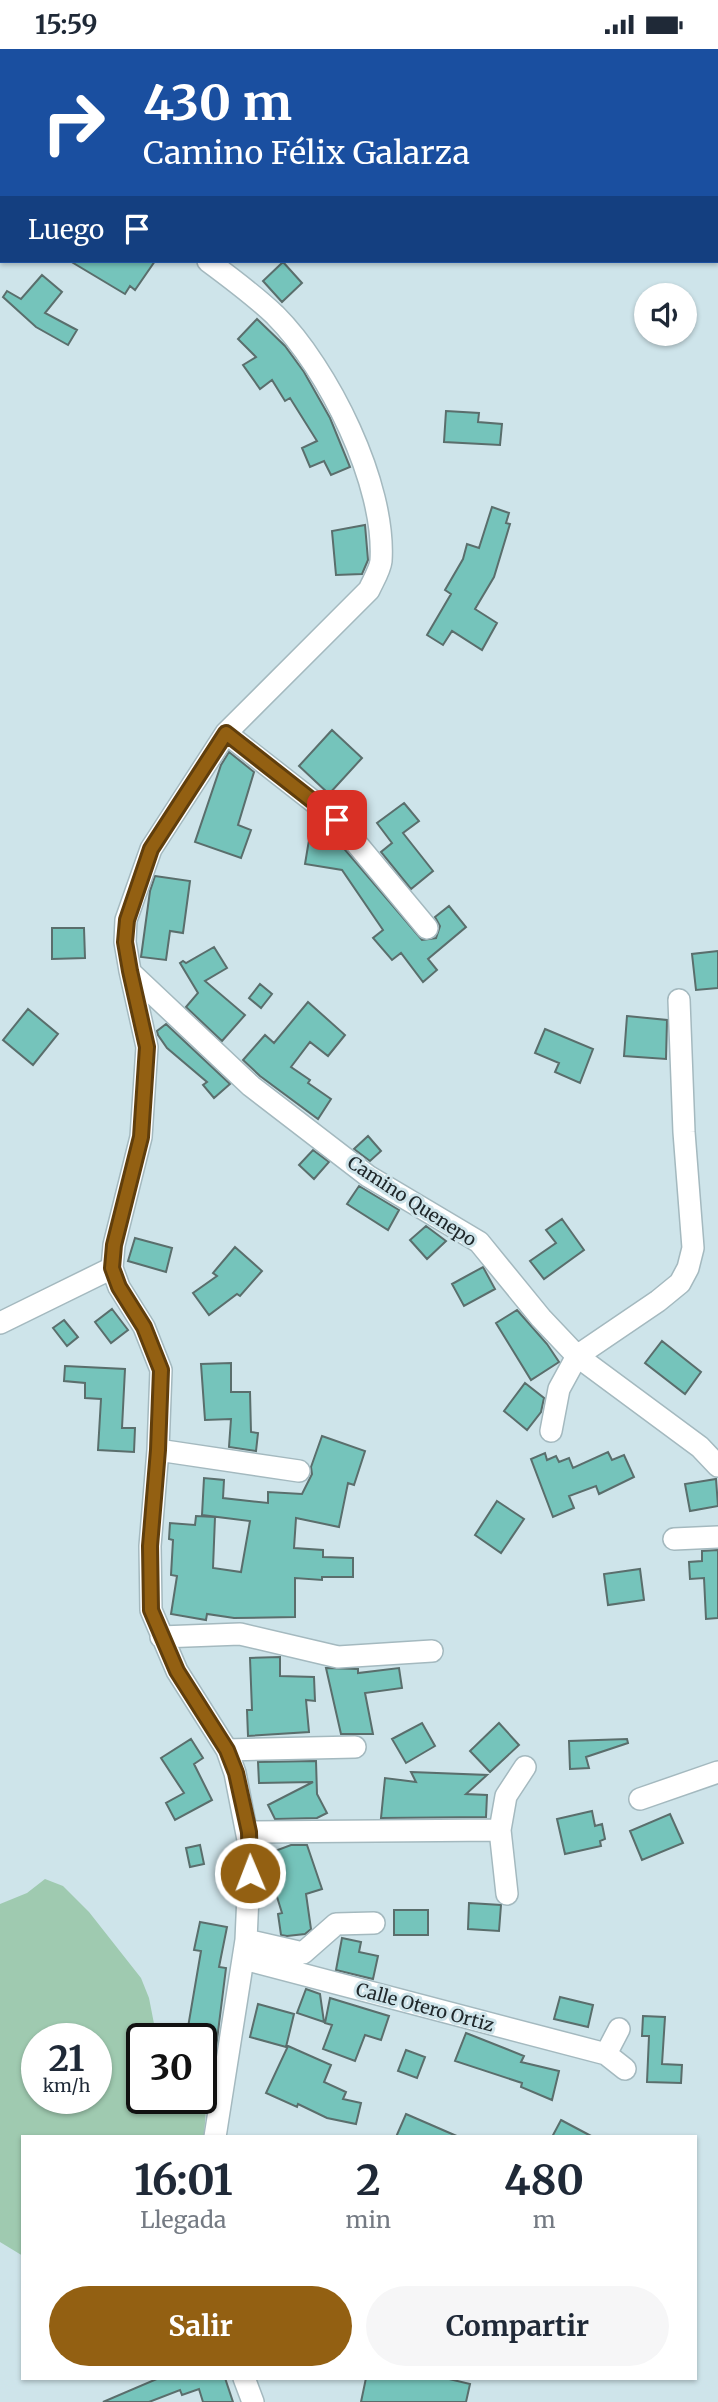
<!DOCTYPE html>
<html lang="es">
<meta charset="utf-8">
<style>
body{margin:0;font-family:Merriweather,serif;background:#f6f6f7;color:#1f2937;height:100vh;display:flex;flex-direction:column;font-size:26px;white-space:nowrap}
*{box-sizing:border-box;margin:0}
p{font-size:23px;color:#747a83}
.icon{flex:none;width:38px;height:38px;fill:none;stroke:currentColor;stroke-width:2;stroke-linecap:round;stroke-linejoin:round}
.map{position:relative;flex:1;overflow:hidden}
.details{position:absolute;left:21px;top:2086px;width:676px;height:245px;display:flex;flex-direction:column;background:#fff;border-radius:0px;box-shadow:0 2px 5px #0004}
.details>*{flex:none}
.hud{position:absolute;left:0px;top:0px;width:719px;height:214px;box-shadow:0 2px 5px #0004;background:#1a4fa0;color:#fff;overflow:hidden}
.fabs{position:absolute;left:634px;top:234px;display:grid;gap:14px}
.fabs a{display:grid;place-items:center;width:63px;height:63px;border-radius:50%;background:#fff;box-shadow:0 2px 5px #0004;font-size:35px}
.speed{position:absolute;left:21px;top:1974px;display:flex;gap:14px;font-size:35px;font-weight:700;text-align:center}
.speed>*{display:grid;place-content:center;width:91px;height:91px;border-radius:50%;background:#fff;box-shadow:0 2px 5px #0004;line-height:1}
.speed small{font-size:18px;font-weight:400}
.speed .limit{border:4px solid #111;border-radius:10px;background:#fff;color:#111}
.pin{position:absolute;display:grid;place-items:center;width:60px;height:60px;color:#fff;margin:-30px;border-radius:14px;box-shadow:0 4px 10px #0006}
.me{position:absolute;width:77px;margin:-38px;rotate:359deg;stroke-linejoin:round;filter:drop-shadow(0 0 5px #0008)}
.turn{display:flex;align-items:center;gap:24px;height:147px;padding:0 28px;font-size:32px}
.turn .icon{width:91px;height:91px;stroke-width:2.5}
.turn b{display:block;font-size:49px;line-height:60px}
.then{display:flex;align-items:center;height:66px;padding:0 28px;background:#0003;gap:14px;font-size:26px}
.eta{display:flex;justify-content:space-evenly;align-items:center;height:119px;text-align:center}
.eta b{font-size:42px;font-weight:700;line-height:49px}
.button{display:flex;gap:14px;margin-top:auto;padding:14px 28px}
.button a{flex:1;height:80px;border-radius:42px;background:#936012;color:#fff;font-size:28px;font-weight:700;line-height:80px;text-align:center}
.button a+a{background:#f6f6f7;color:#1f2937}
.status{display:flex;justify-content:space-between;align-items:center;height:49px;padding:0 35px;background:#fff;direction:ltr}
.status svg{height:19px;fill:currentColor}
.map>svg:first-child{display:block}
</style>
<div class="status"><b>15:59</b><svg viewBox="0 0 49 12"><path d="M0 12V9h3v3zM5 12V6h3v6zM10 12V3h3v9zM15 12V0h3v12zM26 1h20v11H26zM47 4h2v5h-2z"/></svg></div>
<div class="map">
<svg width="718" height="2353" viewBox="0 0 718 2353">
<rect width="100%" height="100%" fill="#cee4ea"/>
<path fill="#9fcab0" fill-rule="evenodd" d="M45,1830L63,1837L89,1863L141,1929L149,1949L157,1990H142V2049H201V2040L207,2043L204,2088H23V2207L0,2193V1855L27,1844ZM37,1990H96V2049H37Z"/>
<path fill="#75c4bb" stroke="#5a6e6c" stroke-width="2" d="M70,212H155L135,241L130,237L125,245Z
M283,213L302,234L282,253L263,232Z
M42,226L62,243L45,264L77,281L68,296L36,278L3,248L7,242L21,250Z
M257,270L285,297L304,323L330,369L350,418L331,426L324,412L310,418L302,399L317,392L290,349L285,352L272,331L260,340L243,316L256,308L238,290Z
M446,362L479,364L478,373L502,375L500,396L444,393Z
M492,458L509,464L506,474L510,475L494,528L475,560L497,574L482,601L452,582L443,596L427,586L451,545L445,541L463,510L467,495L479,499Z
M365,476L368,511L362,525L336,526L332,482Z
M332,681L362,709L329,745L299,717Z
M229,703L254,723L238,776L251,781L241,809L195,793L221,716Z
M404,754L419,772L403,784L433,822L411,840L381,803L392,794L377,774Z
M311,779L329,782L422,891L436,889L440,877L435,868L449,857L466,878L428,910L437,921L423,933L401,904L392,911L373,889L383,881L342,821L305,815Z
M155,827L190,832L183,884L170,882L166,911L141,908L150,842Z
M52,879H84L85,909L52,910Z
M214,898L227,919L205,932L245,966L222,992L186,958L198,944L180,914L183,912L186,914Z
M718,902V939L696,941L692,905Z
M260,935L272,945L261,959L249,949Z
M308,953L345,986L328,1007L310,993L291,1018L310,1031L308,1034L331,1050L318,1070L260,1027L243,1011L265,986L274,994Z
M28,960L58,985L33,1016L3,991Z
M627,967L667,971L666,1010L624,1007Z
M166,975L230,1035L214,1049L203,1036L207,1033L167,999L158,986L157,982Z
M545,980L593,1000L580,1034L555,1023L559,1014L535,1004Z
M368,1087L381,1102L370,1112L354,1100Z
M313,1101L329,1113L314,1130L299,1116Z
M359,1137L399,1161L388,1181L347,1155Z
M562,1170L584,1201L544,1230L530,1212L556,1194L546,1181Z
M426,1177L446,1192L427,1210L410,1191Z
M135,1189L172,1199L166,1223L128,1212Z
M235,1198L262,1222L240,1247L237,1245L209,1266L193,1244L217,1227L213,1224Z
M483,1218L495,1240L464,1257L452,1235Z
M112,1260L128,1281L111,1294L95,1273Z
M517,1261L547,1295L559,1313L531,1331L496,1274Z
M64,1271L78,1288L67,1297L53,1279Z
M662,1292L701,1323L685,1345L645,1314Z
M231,1314V1343H250L251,1383L258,1384L256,1402L229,1398L231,1370L205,1371L201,1315Z
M65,1317L125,1320L122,1379H135L134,1403L98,1401L101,1350L85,1349V1334L64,1332Z
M525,1334L544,1349L541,1363L527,1381L504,1362Z
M322,1387L365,1402L354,1436L348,1434L339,1478L296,1469L294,1499L323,1501V1508L353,1509V1528H322V1531L295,1529V1568L234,1569L207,1565L206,1571L171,1565L177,1527L171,1526L173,1491L169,1490L170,1474L195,1476L196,1467L215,1468L213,1519L241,1523L250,1472L202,1466L204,1429L224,1431L223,1449L268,1454V1443L302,1445L312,1425L311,1418Z
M608,1403L612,1411L624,1406L634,1428L599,1445L596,1437L569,1447L574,1459L553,1468L531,1410L545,1404L547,1411L556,1407L559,1413L569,1409L573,1419Z
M716,1430L718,1457L690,1462L685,1435Z
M497,1452L524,1470L501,1504L475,1486Z
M718,1501V1569L706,1570L704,1529L690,1530L689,1513L702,1512V1502Z
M640,1520L644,1551L608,1556L604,1525Z
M280,1608V1627L314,1628L315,1652L306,1651L309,1683L248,1687L247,1661H252L250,1609Z
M326,1619L358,1620V1624L399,1619L402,1639L365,1644L373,1685H341Z
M422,1674L435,1697L406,1714L392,1690Z
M499,1674L519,1696L490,1723L470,1702Z
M191,1690L203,1709L194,1715L212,1751L175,1771L166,1754L184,1744L161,1709Z
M627,1690L628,1694L586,1708L589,1719L570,1720L569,1692Z
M316,1712L317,1745L327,1764L317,1769L275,1770L268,1756L313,1733L259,1734L258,1713Z
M411,1723L487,1726L466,1745L487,1746L486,1768L381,1769L385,1729L416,1733Z
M592,1762L595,1777L602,1775L605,1790L600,1792L601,1797L565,1805L557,1770Z
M670,1765L683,1794L642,1811L630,1782Z
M200,1796L204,1815L190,1818L186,1799Z
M291,1796H307L322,1840L306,1845L311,1880L305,1885L287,1887L281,1886L278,1865L282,1864L264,1806Z
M469,1854L501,1856L499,1882L468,1880Z
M394,1861H428V1886H394Z
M200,1873L227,1878L219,1918L226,1919L216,1999L201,1997V1990H186L201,1902L194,1901Z
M342,1889L361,1893L359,1903L378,1907L373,1930L336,1921Z
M306,1940L320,1945L324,1973L297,1964Z
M560,1948L593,1956L588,1978L554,1970Z
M330,1949L389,1967L381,1991L365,1986L355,2012L323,2000L332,1976L325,1974Z
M258,1955L294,1965L286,1998L250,1988Z
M643,1967L665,1968L662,2015L682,2016L681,2034L647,2033L649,1987H642Z
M466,1984L524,2007L521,2013L559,2022L552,2051L521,2038L522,2034L455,2012Z
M288,1997L331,2016L324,2033L346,2043L343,2050L361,2054L356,2075L327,2069L298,2055L297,2058L266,2044Z
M406,2001L425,2008L417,2029L398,2022Z
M406,2065L459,2088H396Z
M561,2071L593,2088H552Z
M159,2329H225L233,2353H203L199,2340L182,2346L180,2341L149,2353H103Z
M366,2329H445L470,2335L466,2353H361Z"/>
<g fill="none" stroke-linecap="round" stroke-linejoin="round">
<defs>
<path id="minor" d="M65,2L68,0
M208,212C231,229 254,246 275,266C328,319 386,435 381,512C380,521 373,532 369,541L226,684L151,800L126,871L125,893L130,922L147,998L141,1088L114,1196L112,1219L119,1238L144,1278L161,1321L158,1401L150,1497L151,1561L177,1622L227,1701L235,1724L250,1801L246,1891L215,2088
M226,684L337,771L427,879
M131,924L251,1037L368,1127L479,1193L541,1269L577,1307L700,1398L718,1417
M0,1274L112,1219
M551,1382L559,1340L577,1307L658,1252L680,1234L688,1219L693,1199L684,1083L679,951
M158,1401L299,1422
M674,1490L718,1488
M161,1588L240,1585L338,1608L432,1602
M227,1701L355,1698
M640,1750L718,1723
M249,1783L500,1781
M507,1845L500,1781L506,1747L525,1718
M246,1891L303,1904L336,1875L374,1874
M244,1910L606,2005
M619,1980L606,2005L625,2020
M244,2329L253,2353"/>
</defs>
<use href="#minor" stroke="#a4b9bf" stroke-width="24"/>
<use href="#minor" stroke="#fff" stroke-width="21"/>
</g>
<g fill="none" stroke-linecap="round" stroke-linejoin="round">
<defs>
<path id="route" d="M250,1824L249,1783L236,1724L227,1701L177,1622L151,1561L150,1497L158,1401L161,1321L144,1278L119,1238L112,1219L114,1196L141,1088L147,998L130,922L125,893L127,871L151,800L226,684L337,771"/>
</defs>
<use href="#route" stroke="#603e0c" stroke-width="18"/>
<use href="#route" stroke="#936012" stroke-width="12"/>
</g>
<g text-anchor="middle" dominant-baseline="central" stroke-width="6" stroke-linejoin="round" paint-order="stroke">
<g font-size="18" fill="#20282b" stroke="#cee4ea">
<text transform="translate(412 1152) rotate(33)">Camino Quenepo</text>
<text transform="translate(425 1958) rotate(15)">Calle Otero Ortiz</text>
</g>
</g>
</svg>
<div class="fabs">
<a><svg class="icon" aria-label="sound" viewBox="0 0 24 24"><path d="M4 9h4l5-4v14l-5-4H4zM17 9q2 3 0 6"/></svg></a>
</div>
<div class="speed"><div>21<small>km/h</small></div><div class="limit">30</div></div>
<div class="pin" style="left:337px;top:771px;background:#d93025"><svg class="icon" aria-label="arrive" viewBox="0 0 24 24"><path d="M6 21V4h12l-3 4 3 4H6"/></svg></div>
<svg class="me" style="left:250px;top:1824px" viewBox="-20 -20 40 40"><circle r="17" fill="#936012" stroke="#fff" stroke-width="3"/><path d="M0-11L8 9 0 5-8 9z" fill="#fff"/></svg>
<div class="hud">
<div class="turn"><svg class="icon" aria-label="right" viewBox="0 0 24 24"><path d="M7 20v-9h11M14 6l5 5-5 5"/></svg><div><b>430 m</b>Camino Félix Galarza</div></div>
<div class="then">Luego<svg class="icon" aria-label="arrive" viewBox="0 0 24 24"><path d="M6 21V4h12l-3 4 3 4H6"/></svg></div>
</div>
<section class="details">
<div class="eta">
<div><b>16:01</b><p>Llegada</p></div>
<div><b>2</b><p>min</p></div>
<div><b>480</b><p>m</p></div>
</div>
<div class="button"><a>Salir</a><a>Compartir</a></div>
</section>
</div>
